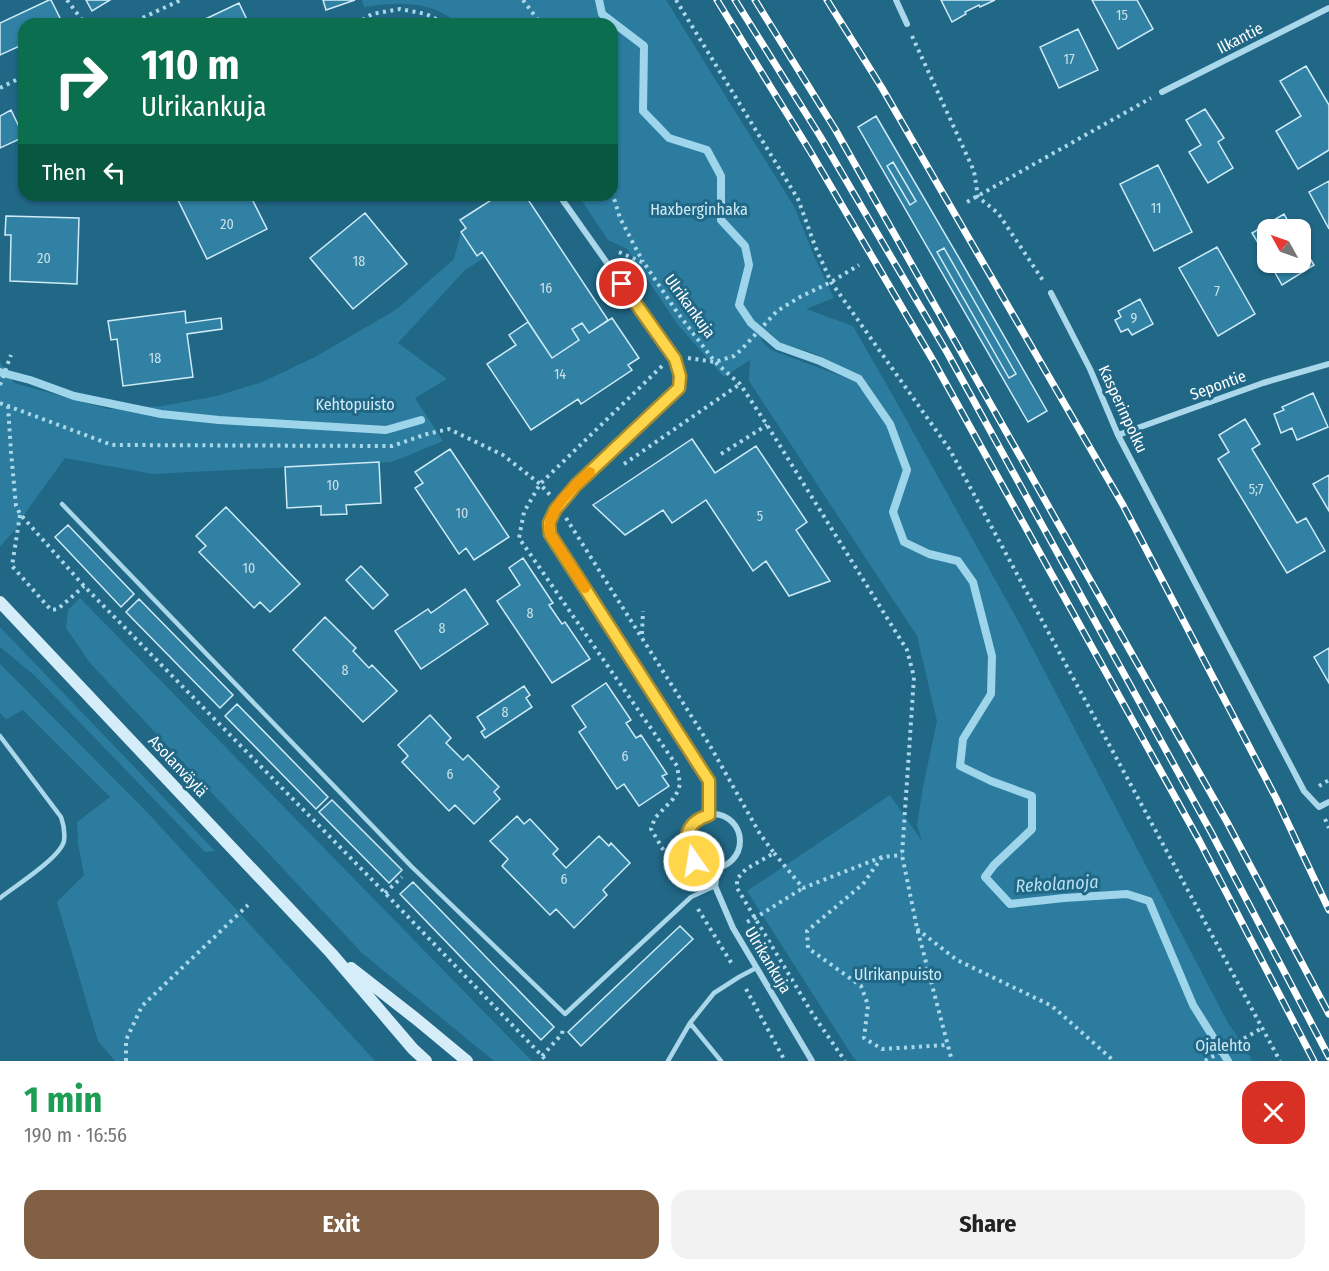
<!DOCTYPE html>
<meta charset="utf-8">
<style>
body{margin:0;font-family:"Fira Sans Condensed",sans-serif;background:#f2f2f2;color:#222;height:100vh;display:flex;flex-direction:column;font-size:22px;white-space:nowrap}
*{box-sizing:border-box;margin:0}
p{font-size:20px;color:#767676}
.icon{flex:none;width:33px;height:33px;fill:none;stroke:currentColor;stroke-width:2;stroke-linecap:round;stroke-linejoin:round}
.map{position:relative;height:1061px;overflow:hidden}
.panel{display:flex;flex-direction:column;background:#fff;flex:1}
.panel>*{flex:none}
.guide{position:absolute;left:18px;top:18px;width:600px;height:183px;border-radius:18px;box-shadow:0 2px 4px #0004;background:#0b6e4f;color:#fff;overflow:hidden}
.needle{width:39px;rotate:310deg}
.fabs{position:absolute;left:1257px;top:219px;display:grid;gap:12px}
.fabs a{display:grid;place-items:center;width:54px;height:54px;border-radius:12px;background:#fff;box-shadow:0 2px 4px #0004;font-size:30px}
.pin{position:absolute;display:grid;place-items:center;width:51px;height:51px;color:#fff;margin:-26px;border:3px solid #fff;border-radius:50%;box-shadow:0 2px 6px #0007}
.me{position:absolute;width:66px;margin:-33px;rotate:347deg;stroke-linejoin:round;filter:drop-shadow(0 0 4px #0008)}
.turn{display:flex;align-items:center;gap:21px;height:126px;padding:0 24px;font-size:27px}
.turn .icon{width:78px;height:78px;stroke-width:2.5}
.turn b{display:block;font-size:42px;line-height:51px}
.then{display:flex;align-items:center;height:57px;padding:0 24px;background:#0003;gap:12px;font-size:22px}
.round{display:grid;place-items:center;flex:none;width:63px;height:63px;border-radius:18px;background:#f2f2f2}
.head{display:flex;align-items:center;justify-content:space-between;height:102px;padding:0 24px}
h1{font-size:36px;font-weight:700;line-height:45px;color:#1e9e55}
.primary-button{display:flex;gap:12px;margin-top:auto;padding:12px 24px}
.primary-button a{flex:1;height:69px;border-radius:18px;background:#816043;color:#fff;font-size:24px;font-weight:700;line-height:69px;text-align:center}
.primary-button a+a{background:#f2f2f2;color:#222}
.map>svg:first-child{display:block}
</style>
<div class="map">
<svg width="1329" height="1061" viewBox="0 0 1329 1061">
<rect width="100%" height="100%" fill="#216786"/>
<path fill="#2b7c9e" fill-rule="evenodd" d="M362,0H666L795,208L813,254L834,298L806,309L853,326L892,394L1022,628L1228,1023L1246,1049L1252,1061H857L853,1057L747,891L890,795L922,841L917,825L923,787L937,721L917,636L749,381L750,360L724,377L678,325L627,249L608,240L578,195H612V24H459C429,0 400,2 364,7ZM769,332L781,343L813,353L863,377L870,390L860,389L857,382L771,350L761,340Z
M461,232L477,255L482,252L485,257L464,271L398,343L447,379L415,398L443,441L392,462L153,474L65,458L26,512L18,526L0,547V362L14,383L108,409L162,406L217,396L262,382L315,357L397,309L454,259Z
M80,598L532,1061H494L362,953L90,663L66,628L68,610Z
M0,627L215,851L205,852L34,675L0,647Z
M0,664L146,811L375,1061H115L98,1041L57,902L84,875L78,843L77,822L110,797L23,710L6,719L0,713Z"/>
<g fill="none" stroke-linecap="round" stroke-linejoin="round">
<path stroke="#9ed5eb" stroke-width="8" d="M599,0L602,14L644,46L643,111L669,138L707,150L721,176V220L745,246L749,265L739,305L751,323L778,346L820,361L859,379L890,424L907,470L893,512L904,542L929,554L958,561L973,582L992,656L991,694L963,739L960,766L991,781L1032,796V829L994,865L985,877L1010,904L1064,898L1127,894L1149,901L1193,1005L1228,1061
M0,372L30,380L74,396L161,414L219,420L386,430L421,420"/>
</g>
<path fill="#3081a3" stroke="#cfebf7" stroke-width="1.5" d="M49,0H51L63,24H24V44L0,55V23Z
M86,0H110L92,11Z
M323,0H355L326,10Z
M941,0H995L980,7L979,5L965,12L966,14L952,22Z
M1092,0H1137L1153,29L1118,49Z
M239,3L249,24H195Z
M1078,29L1098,70L1059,88L1040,47Z
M1306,66L1329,105V150L1298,169L1276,131L1301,116L1280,81Z
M1205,109L1224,138L1218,142L1233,168L1208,183L1189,152L1201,145L1186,120Z
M11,110L24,137L0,148V116Z
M876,116L962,263L1047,411L1028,422L858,127Z
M893,162L916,201L910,205L887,166Z
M1158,165L1192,232L1154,251L1120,184Z
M1329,181V229L1309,192Z
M188,195H250L267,229L207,259L178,200Z
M499,195H525L608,320L589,333L582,323L572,329L579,340L552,358L482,252L477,256L461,232L466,228L460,220Z
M365,213L407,264L353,309L310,258Z
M1284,214L1293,230H1268V259L1252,233Z
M6,216L79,218L77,284L10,281L11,235H5Z
M1300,242L1314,265L1282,285L1269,262H1300Z
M1217,247L1255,314L1218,336L1179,268Z
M944,248L1016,374L1009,378L937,252Z
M1140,299L1153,324L1132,335L1128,329L1121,332L1115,320L1121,317L1118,311Z
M185,311L186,323L221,318L222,329L187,334L193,377L123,386L117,339L111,340L108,321Z
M612,318L639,358L628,365L632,370L581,404L578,399L531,430L487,364L516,345L509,335L528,322L552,358L579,340L572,329L582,323L589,333Z
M1313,393L1328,427L1297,440L1292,428L1281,433L1274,414L1284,410L1282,407Z
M1245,419L1260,444L1252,449L1297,523L1306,518L1325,551L1287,573L1218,459L1229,452L1219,435Z
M692,439L715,473L756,446L807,522L796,530L830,581L789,596L766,561L753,571L706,500L672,523L663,510L625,535L593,505Z
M450,449L509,537L474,560L466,548L459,554L415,488L423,483L415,472Z
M379,462L381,503L346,505L347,514L321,515V506L287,508L285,467Z
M1329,475V511L1313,484Z
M226,507L300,584L270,612L260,602L254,608L199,552L206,546L196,536Z
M68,525L134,594L121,607L55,537Z
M523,558L553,603L549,605L562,624L565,622L590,659L552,683L497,601L520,585L509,568Z
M361,566L388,595L373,609L346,580Z
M465,589L488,624L421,669L395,631L428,609L431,613Z
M139,599L233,695L220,708L126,612Z
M325,617L356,648L353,651L369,668L372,665L397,691L363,722L293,650Z
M1329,648V683L1314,657Z
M606,683L631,720L626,723L636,738L641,735L667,774L662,776L669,786L639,806L624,784L617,789L579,732L586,727L572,706Z
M524,686L530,695L526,698L532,707L485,738L481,732L485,729L477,717Z
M237,704L328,797L316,809L225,716Z
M430,715L451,738L446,743L463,760L468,755L499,787L494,792L500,799L474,824L455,805L449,811L402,762L408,756L398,745Z
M332,800L402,870L389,883L319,812Z
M517,816L524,824L530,819L558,849L553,854L566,868L599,836L609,846L611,843L630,863L603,890L607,895L574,928L556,909L550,915L502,866L508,859L490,841Z
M413,882L554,1027L541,1040L400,894Z
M680,926L693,939L581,1046L568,1032Z"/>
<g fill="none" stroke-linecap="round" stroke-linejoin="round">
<path stroke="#aad7ea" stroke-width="4" stroke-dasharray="3 4.5" stroke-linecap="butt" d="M67,0L85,24
M523,0L541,24
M676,0L798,199L815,246L831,282L950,450L1280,1061
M129,24L181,0
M356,24L372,14L400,9L426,14L446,24
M525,24L538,19
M912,36L974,171L978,197L998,213L1044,282
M0,88L24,76
M612,192L620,218L643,262
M967,202L1151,98
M619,252L644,263L677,312L715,362L740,384L767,425L907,650L914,677L902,855L917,928L952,1061
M688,358L715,362L734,356L741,350L777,311L800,297L831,282L859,265
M662,366L540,484L524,512L519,538L677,766L680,784L678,791L673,799L655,818L651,829L684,885
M0,385L11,355
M0,403L112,445L392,446L427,434L449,429L503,455L540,484L550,495
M8,406L11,452L16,506L20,514L84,586L385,893L547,1061
M721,454L767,425
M624,464L740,384
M20,515L12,566L51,610L58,609L84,586
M566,518L709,744L760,834L774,853L746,869L737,879V888L812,1013L845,1061
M642,634L643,611
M1319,786L1329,780
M1325,819L1329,828
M774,853L803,888L882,857L902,855
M882,857L863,884L807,931L808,948L861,986L868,1005L864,1038L882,1049L947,1045
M385,893L402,877
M698,909L732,964
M747,922L755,918L803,888
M917,929L957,960L1052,1006L1114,1061
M746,989L785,1061
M542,1056L562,1034L563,1028
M126,1061V1040L142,1006L248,905
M1205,1061L1262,1028"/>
<path stroke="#aad7ea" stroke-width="4.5" d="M62,504L412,867L565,1014L691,897L715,886
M0,736L61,817C64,825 65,833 64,841C60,858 15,886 0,898
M668,1061L690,1023
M721,1061L690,1023L714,993L739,977L756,968"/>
<path stroke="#aad7ea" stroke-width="6" d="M896,0L907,24
M1162,92L1329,8
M559,195L675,359C679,372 683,383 674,394L576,485L555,510L549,523L550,534L709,781V815
M1051,293L1090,369L1118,435L1304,791L1319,807L1329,802
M1118,435L1263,383L1329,364
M686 841a27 27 0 1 1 54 0a27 27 0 1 1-54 0Z
M718,868L715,886L733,928L812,1061"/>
<path stroke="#d5edf8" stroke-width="12" d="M0,602L331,953L413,1049L426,1061
M351,968L415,1018L467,1061"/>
<defs>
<path id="rail" d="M717,0L810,151L934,362L1200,842L1314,1061
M735,0L820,136L948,354L1211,832L1329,1057
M755,0L835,129L1227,822L1329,1014
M827,0L882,88L1123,505L1276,798L1329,910"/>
</defs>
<use href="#rail" stroke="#fff" stroke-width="7"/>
<use href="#rail" stroke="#216786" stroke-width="4.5" stroke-dasharray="14" stroke-linecap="butt"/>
</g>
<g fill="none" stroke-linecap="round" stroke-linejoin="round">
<defs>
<path id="route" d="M622,284L675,359L680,376L679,388L576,485L555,510L549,523L550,534L709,781V815C686,822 680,841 694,861"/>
</defs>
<use href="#route" stroke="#a68a30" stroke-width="15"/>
<use href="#route" stroke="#ffd54a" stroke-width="10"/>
<path stroke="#f59e0b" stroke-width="10" d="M585,588L550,534C543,513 576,485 590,472"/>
</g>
<g text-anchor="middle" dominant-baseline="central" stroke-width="6" stroke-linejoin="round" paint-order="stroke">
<g font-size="14" fill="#cbe0e8">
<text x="1122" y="15">15</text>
<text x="1069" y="59">17</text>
<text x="1156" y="208">11</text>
<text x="227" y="224">20</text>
<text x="44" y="258">20</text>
<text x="359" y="261">18</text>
<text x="546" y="288">16</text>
<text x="1217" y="291">7</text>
<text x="1134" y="318">9</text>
<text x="155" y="358">18</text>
<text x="560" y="374">14</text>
<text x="333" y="485">10</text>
<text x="1256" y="489">5;7</text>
<text x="462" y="513">10</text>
<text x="760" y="516">5</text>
<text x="249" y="568">10</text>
<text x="530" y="613">8</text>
<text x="442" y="628">8</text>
<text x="345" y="670">8</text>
<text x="505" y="712">8</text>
<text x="625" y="756">6</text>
<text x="450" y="774">6</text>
<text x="564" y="879">6</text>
</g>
<g font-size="16" fill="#fff" stroke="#216786">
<text transform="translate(1240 38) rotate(-27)">Ilkantie</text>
<text transform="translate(690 306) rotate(54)">Ulrikankuja</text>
<text transform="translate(1218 385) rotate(-20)">Sepontie</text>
<text transform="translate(1123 409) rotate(65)">Kasperinpolku</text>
<text transform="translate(178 766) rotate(47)">Asolanväylä</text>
<text transform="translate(768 960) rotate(59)">Ulrikankuja</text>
</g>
<g font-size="16" fill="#cfebf7" stroke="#216786">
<text x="699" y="209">Haxberginhaka</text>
<text x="355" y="404">Kehtopuisto</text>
<text x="898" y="974">Ulrikanpuisto</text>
<text x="1223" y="1045">Ojalehto</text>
</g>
<g font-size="18" font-style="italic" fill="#b6e0f1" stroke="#216786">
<text transform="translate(1057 884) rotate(-3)">Rekolanoja</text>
</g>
</g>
</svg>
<div class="fabs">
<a><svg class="needle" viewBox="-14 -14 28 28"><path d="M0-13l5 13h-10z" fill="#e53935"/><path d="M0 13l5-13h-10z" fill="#767676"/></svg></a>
</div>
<div class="pin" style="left:622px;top:284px;background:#d93025"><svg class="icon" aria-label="arrive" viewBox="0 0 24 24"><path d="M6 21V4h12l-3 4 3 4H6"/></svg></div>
<svg class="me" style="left:694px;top:861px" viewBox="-20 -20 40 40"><circle r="17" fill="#ffd54a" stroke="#fff" stroke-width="3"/><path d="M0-11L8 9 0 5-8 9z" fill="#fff"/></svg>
<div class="guide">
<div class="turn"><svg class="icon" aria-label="right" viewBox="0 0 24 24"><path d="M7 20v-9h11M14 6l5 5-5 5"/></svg><div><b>110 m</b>Ulrikankuja</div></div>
<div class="then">Then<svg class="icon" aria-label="left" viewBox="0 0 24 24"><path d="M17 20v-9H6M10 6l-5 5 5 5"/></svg></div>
</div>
</div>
<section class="panel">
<div class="head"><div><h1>1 min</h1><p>190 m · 16:56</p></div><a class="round" style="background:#d93025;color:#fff"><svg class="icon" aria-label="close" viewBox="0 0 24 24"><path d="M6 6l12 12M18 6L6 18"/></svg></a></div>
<div class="primary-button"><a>Exit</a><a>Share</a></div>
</section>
